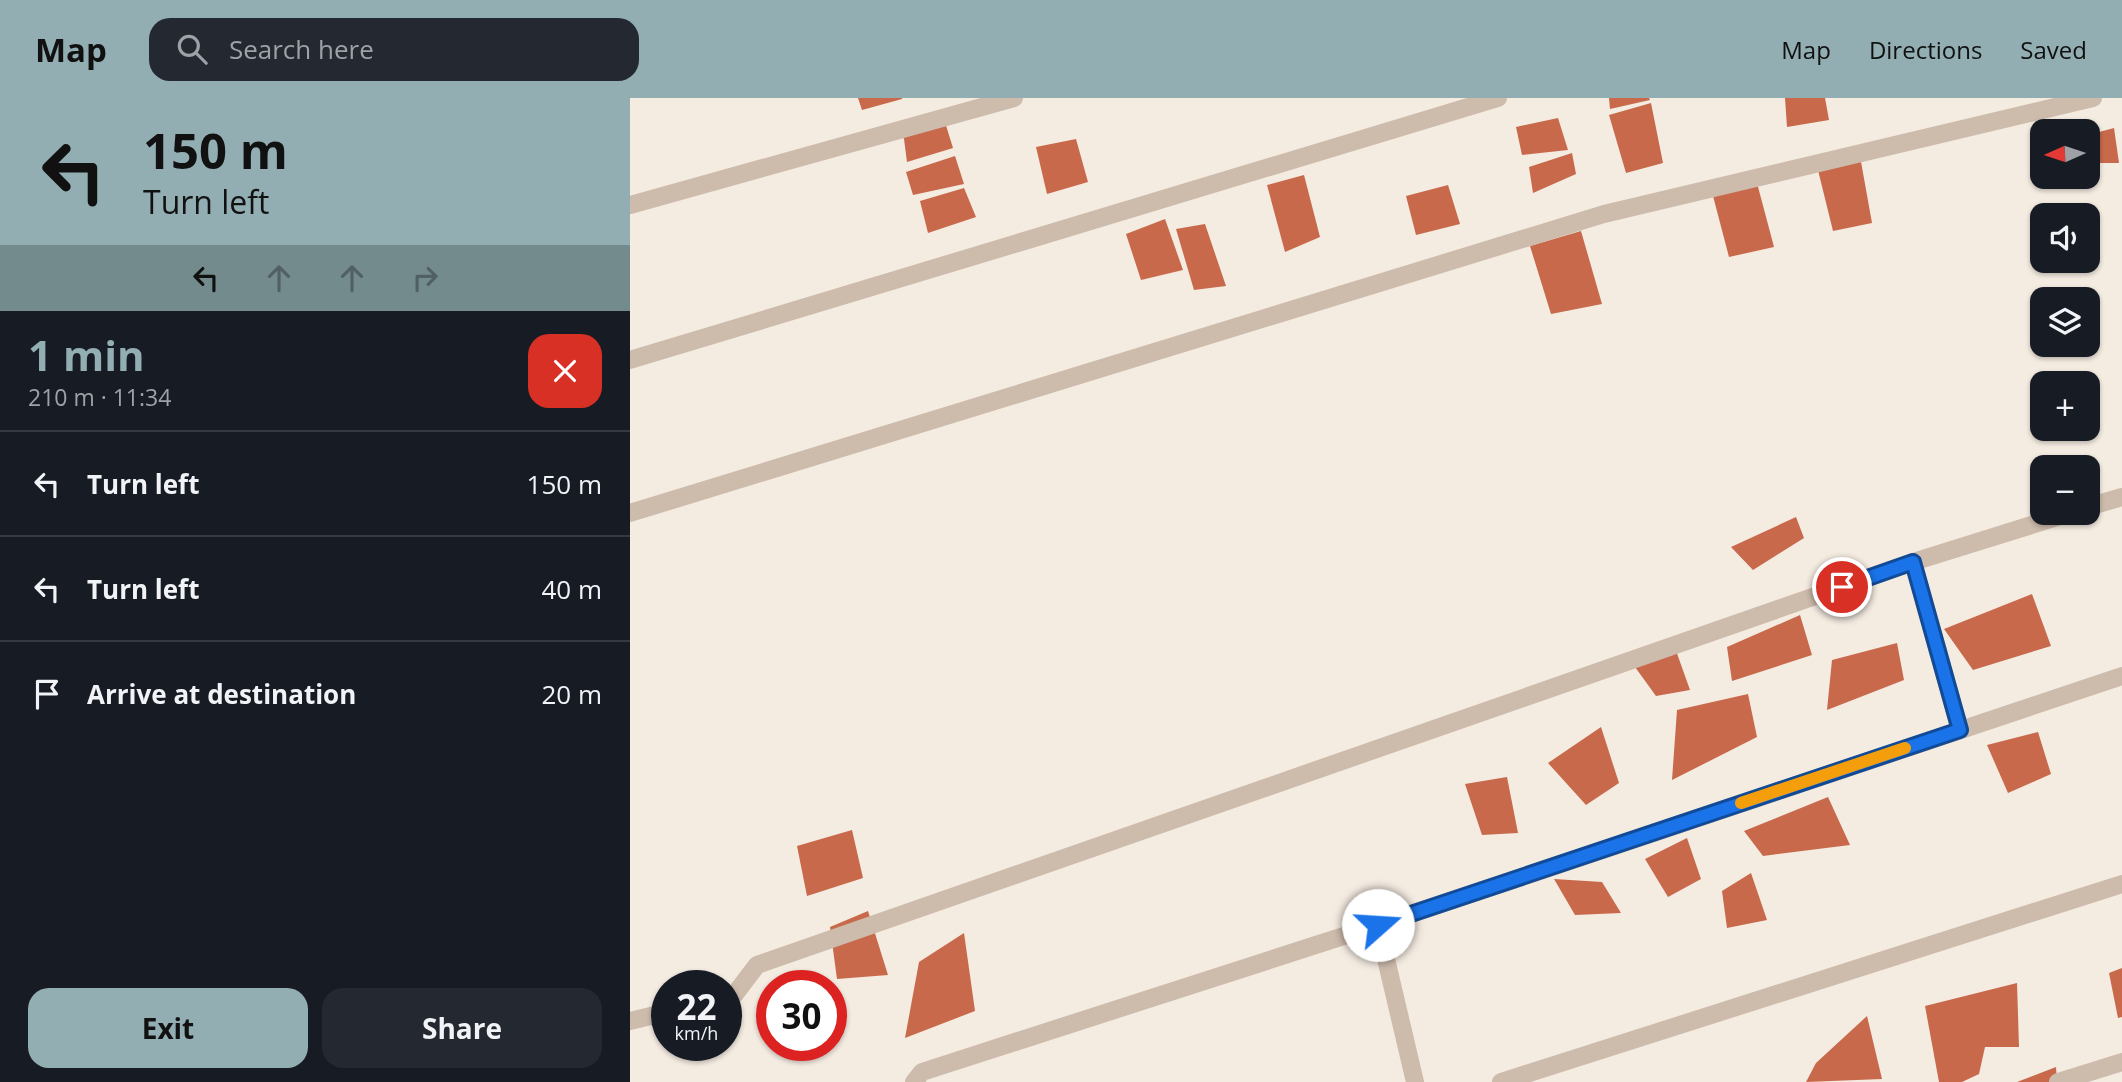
<!DOCTYPE html>
<meta charset="utf-8">
<style>
body{margin:0;font-family:"Open Sans",sans-serif;background:#242831;color:#f1f3f6;height:100vh;display:flex;flex-direction:column;font-size:26px;white-space:nowrap}
*{box-sizing:border-box;margin:0}
p{font-size:23px;color:#9ea1a6}
.icon{flex:none;width:38px;height:38px;fill:none;stroke:currentColor;stroke-width:2;stroke-linecap:round;stroke-linejoin:round}
.map{position:relative;flex:1;overflow:hidden}
.details{display:flex;flex-direction:column;background:#171b24;width:630px}
.details>*{flex:none}
.guide{background:#92aeb2;color:#111;overflow:hidden}
.needle{width:46px;rotate:267deg}
.tools{position:absolute;left:1400px;top:21px;display:grid;gap:14px}
.tools a{display:grid;place-items:center;width:70px;height:70px;border-radius:14px;background:#171b24;box-shadow:0 2px 5px #0004;font-size:35px}
.speed{position:absolute;left:21px;top:872px;display:flex;gap:14px;font-size:35px;font-weight:700;text-align:center}
.speed>*{display:grid;place-content:center;width:91px;height:91px;border-radius:50%;background:#171b24;box-shadow:0 2px 5px #0004;line-height:1}
.speed small{font-size:18px;font-weight:400}
.speed .limit{border:10px solid #d22;background:#fff;color:#111}
.pin{position:absolute;display:grid;place-items:center;width:60px;height:60px;color:#fff;margin:-30px;border:4px solid #fff;border-radius:50%;box-shadow:0 2px 7px #0007}
.me{position:absolute;width:77px;margin:-38px;rotate:71deg;stroke-linejoin:round;filter:drop-shadow(0 0 5px #0008)}
.turn{display:flex;align-items:center;gap:24px;height:147px;padding:0 28px;font-size:32px}
.turn .icon{width:91px;height:91px;stroke-width:2.5}
.turn b{display:block;font-size:49px;line-height:60px}
.lanes{display:flex;align-items:center;height:66px;padding:0 28px;background:#0003;justify-content:center;gap:35px;direction:ltr}
.lanes .off{opacity:.35}
.round{display:grid;place-items:center;flex:none;width:74px;height:74px;border-radius:21px;background:#242831}
.summary{display:flex;align-items:center;justify-content:space-between;height:119px;padding:0 28px}
h1{font-size:42px;font-weight:700;line-height:52px;color:#92aeb2}
.cta{display:flex;gap:14px;margin-top:auto;padding:14px 28px}
.cta a{flex:1;height:80px;border-radius:21px;background:#92aeb2;color:#111;font-size:28px;font-weight:700;line-height:80px;text-align:center}
.cta a+a{background:#242831;color:#f1f3f6}
ul{padding:0;list-style:none}
li{display:flex;align-items:center;gap:21px;height:105px;padding:0 28px;border-top:2px solid #363941}
li div{flex:1}
li b{display:block;font-size:26px}
li em{font-style:normal}
header{display:flex;align-items:center;gap:42px;box-sizing:border-box;height:98px;padding:0 35px;background:#92aeb2;color:#111}
header strong{font-size:33px}
nav{display:flex;gap:38px;margin-inline-start:auto;font-size:24px}
.search{width:490px;height:63px;background:#242831;display:flex;align-items:center;gap:18px;box-sizing:border-box;padding:0 24px;border-radius:21px;color:#9ea1a6;font-size:26px}
main{display:flex;flex:1;min-height:0}
.map>svg:first-child{display:block}
</style>
<header>
<strong>Map</strong>
<div class="search"><svg class="icon" aria-label="search" viewBox="0 0 24 24"><circle cx="10" cy="10" r="6"/><path d="M15 15l6 6"/></svg>Search here</div>
<nav><a>Map</a><a>Directions</a><a>Saved</a></nav>
</header>
<main>
<section class="details">
<div class="guide">
<div class="turn"><svg class="icon" aria-label="left" viewBox="0 0 24 24"><path d="M17 20v-9H6M10 6l-5 5 5 5"/></svg><div><b>150 m</b>Turn left</div></div>
<div class="lanes"><svg class="icon" aria-label="left" viewBox="0 0 24 24"><path d="M17 20v-9H6M10 6l-5 5 5 5"/></svg><svg class="icon off" aria-label="ahead" viewBox="0 0 24 24"><path d="M12 20V5M6 11l6-6 6 6"/></svg><svg class="icon off" aria-label="ahead" viewBox="0 0 24 24"><path d="M12 20V5M6 11l6-6 6 6"/></svg><svg class="icon off" aria-label="right" viewBox="0 0 24 24"><path d="M7 20v-9h11M14 6l5 5-5 5"/></svg></div>
</div>
<div class="summary"><div><h1>1 min</h1><p>210 m · 11:34</p></div><a class="round" style="background:#d93025;color:#fff"><svg class="icon" aria-label="close" viewBox="0 0 24 24"><path d="M6 6l12 12M18 6L6 18"/></svg></a></div>
<ul>
<li><svg class="icon" aria-label="left" viewBox="0 0 24 24"><path d="M17 20v-9H6M10 6l-5 5 5 5"/></svg><div><b>Turn left</b></div><em>150 m</em></li>
<li><svg class="icon" aria-label="left" viewBox="0 0 24 24"><path d="M17 20v-9H6M10 6l-5 5 5 5"/></svg><div><b>Turn left</b></div><em>40 m</em></li>
<li><svg class="icon" aria-label="arrive" viewBox="0 0 24 24"><path d="M6 21V4h12l-3 4 3 4H6"/></svg><div><b>Arrive at destination</b></div><em>20 m</em></li>
</ul>
<div class="cta"><a>Exit</a><a>Share</a></div>
</section>
<div class="map">
<svg width="1492" height="984" viewBox="0 0 1492 984">
<rect width="100%" height="100%" fill="#f4ebe1"/>
<path fill="#c8694b" d="M228,0H272V1L232,12Z
M979,0H1019L1020,2L980,11Z
M1155,0H1195L1199,22L1157,29Z
M1021,5L1033,65L996,75L979,17Z
M928,20L938,52L892,57L886,29Z
M314,21L323,50L277,64L274,41L269,34Z
M1484,30L1489,65H1458V37Z
M446,41L458,84L417,96L406,49Z
M1228,47L1242,125L1203,133L1185,60Z
M942,55L946,76L903,95L899,69Z
M325,58L334,86L283,97L276,74Z
M674,77L690,139L655,154L637,87Z
M1127,85L1144,149L1099,159L1083,98Z
M818,87L830,126L786,137L776,98Z
M334,90L346,119L298,135L290,103Z
M535,121L553,172L511,182L496,136Z
M575,126L596,188L564,192L546,131Z
M951,133L972,206L921,216L900,148Z
M1166,419L1174,440L1123,472L1101,449Z
M1402,496L1421,548L1343,572L1314,531Z
M1170,517L1182,557L1102,583L1097,549Z
M1267,545L1274,582L1197,612L1202,562Z
M1044,547L1060,592L1026,598L1005,569Z
M1118,596L1127,639L1042,682L1047,612Z
M971,629L989,685L956,707L918,665Z
M1408,634L1421,676L1378,695L1357,647Z
M877,679L888,735L852,737L835,686Z
M1198,699L1220,747L1133,758L1114,733Z
M222,732L233,780L177,798L167,748Z
M1057,740L1071,781L1038,799L1015,761Z
M1121,775L1137,822L1097,830L1092,793Z
M924,781L972,784L991,815L945,817Z
M238,813L258,877L207,881L200,829Z
M334,835L345,913L275,940L289,864Z
M1492,870V919L1488,920L1479,875Z
M1387,885L1389,949H1355L1349,976L1332,984H1309L1295,908Z
M1237,918L1252,981L1176,984L1186,965Z
M1426,969L1427,984H1387Z"/>
<g fill="none" stroke-linecap="round" stroke-linejoin="round">
<path stroke="#cdbbac" stroke-width="18" d="M0,107L384,0
M0,262L868,0
M1458,409L1492,399
M0,415L974,116L1463,0
M1330,632L1283,464L1440,415
M96,898L105,896L127,867L1283,464
M0,923L37,914
M284,984L292,974L748,827
M785,984L748,827L1492,578
M871,984L1492,786
M1428,984L1492,964"/>
</g>
<g fill="none" stroke-linecap="round" stroke-linejoin="round">
<defs>
<path id="route" d="M748,827L1330,632L1283,464L1212,489"/>
</defs>
<use href="#route" stroke="#114b97" stroke-width="18"/>
<use href="#route" stroke="#1a73e8" stroke-width="12"/>
<path stroke="#f59e0b" stroke-width="12" d="M1111,705L1275,650"/>
</g>
</svg>
<div class="tools">
<a><svg class="needle" viewBox="-14 -14 28 28"><path d="M0-13l5 13h-10z" fill="#e53935"/><path d="M0 13l5-13h-10z" fill="#9ea1a6"/></svg></a>
<a><svg class="icon" aria-label="sound" viewBox="0 0 24 24"><path d="M4 9h4l5-4v14l-5-4H4zM17 9q2 3 0 6"/></svg></a>
<a><svg class="icon" aria-label="layers" viewBox="0 0 24 24"><path d="M12 4l9 5-9 5-9-5zM3 14l9 5 9-5"/></svg></a>
<a>+</a>
<a>−</a>
</div>
<div class="speed"><div>22<small>km/h</small></div><div class="limit">30</div></div>
<div class="pin" style="left:1212px;top:489px;background:#d93025"><svg class="icon" aria-label="arrive" viewBox="0 0 24 24"><path d="M6 21V4h12l-3 4 3 4H6"/></svg></div>
<svg class="me" style="left:748px;top:827px" viewBox="-20 -20 40 40"><circle r="19" fill="#fff"/><path d="M0-13L10 11 0 6-10 11z" fill="#1a73e8"/></svg>
</div>
</main>
